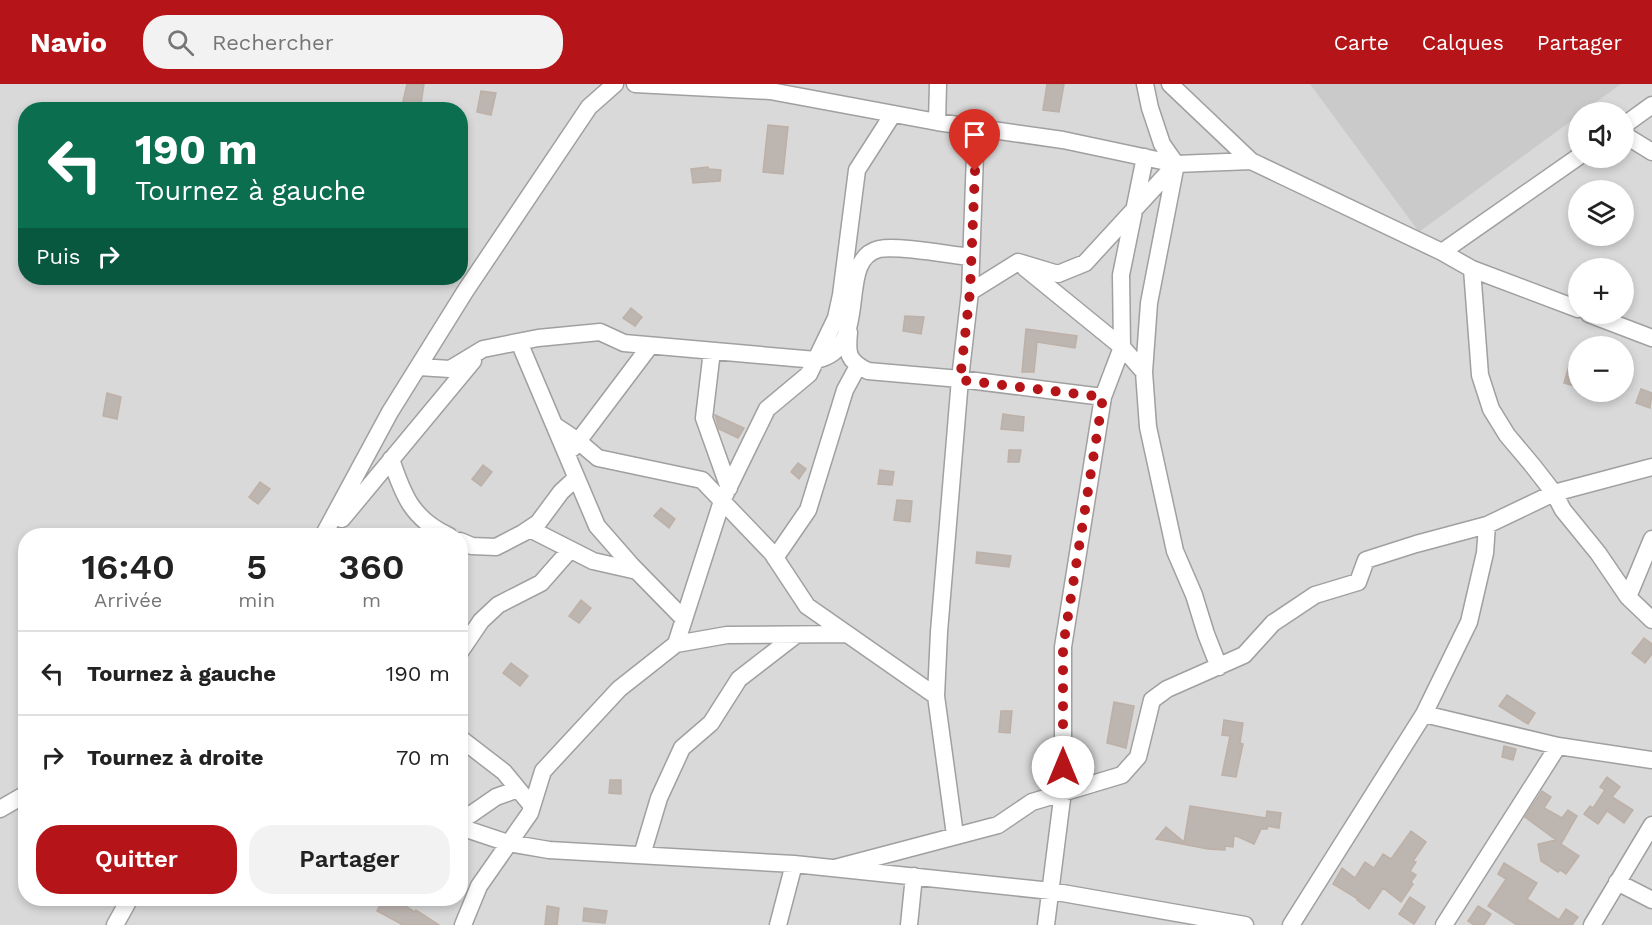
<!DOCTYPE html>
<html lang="fr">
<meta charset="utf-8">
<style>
body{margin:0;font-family:"Work Sans",sans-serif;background:#f2f2f2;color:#222;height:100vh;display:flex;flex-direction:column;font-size:22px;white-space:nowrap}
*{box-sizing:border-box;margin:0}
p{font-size:20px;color:#767676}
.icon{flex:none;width:33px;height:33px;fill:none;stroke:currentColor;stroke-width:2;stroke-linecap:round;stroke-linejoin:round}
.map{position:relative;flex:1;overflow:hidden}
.details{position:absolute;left:18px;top:444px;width:450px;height:378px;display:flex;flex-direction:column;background:#fff;border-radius:24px;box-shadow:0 3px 9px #0003}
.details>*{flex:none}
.hud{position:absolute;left:18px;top:18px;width:450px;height:183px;border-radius:24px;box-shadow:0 3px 9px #0003;background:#0b6e4f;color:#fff;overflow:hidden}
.fabs{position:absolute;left:1568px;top:18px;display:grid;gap:12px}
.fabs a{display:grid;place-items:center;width:66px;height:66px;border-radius:50%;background:#fff;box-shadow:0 3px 9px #0003;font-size:30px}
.pin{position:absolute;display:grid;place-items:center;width:51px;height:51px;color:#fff;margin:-62px -26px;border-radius:50% 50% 50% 0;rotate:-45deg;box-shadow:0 0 6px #0007}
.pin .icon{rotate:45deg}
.me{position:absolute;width:66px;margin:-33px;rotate:0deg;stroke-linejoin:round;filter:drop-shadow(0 0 4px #0008)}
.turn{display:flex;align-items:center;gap:21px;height:126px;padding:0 18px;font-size:27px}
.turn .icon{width:78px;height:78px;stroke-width:2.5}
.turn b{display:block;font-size:42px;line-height:51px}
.then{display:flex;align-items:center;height:57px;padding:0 18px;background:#0003;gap:12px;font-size:22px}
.eta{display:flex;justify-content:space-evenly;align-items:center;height:102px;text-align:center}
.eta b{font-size:36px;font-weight:600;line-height:42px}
.primary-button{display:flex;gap:12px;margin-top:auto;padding:12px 18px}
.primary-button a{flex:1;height:69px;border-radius:24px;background:#b51418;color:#fff;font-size:24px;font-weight:600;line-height:69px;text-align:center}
.primary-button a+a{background:#f2f2f2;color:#222}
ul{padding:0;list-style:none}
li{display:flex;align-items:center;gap:18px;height:84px;padding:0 18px;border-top:2px solid #e0e0e0}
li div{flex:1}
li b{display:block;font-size:22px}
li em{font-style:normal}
header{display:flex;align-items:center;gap:36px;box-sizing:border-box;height:84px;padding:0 30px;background:#b51418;color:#fff}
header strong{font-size:28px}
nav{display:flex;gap:33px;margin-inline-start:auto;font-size:21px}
.search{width:420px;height:54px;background:#f2f2f2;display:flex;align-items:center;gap:15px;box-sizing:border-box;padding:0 21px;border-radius:24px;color:#767676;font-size:22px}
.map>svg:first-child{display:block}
</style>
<header>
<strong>Navio</strong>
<div class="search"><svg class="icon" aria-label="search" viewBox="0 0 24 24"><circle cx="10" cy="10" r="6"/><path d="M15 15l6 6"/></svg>Rechercher</div>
<nav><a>Carte</a><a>Calques</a><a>Partager</a></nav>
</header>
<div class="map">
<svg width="1652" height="841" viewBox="0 0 1652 841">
<rect width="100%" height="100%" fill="#ede9e3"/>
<path fill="#dad9d9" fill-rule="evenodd" d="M0,0H1652V841H0ZM26,26H460V194H26ZM1578,28H1623V74H1578ZM1578,106H1623V152H1578ZM1578,184H1623V230H1578ZM1578,262H1623V308H1578ZM26,452H460V814H26Z"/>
<path fill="#cacaca" d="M1310,0H1621L1582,28H1578V32L1419,148Z"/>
<path fill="#bdb5b0" stroke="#bdb0a7" stroke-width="1.5" d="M407,0H424L420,26H401Z
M1047,0H1064L1059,28L1043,26Z
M481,7L496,9L491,31L477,28Z
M768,41L788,43L783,90L763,88Z
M708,83L709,85L721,86L720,97L693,99L691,85Z
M631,224L642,233L635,242L623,234Z
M905,232L924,233L921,250L903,247Z
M1026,245L1077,252L1075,264L1037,258L1034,288H1022Z
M1569,282L1578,284V303L1564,299Z
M1641,305L1652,309L1650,324L1636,319Z
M107,309L121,313L117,335L103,332Z
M1003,330L1024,333L1023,347L1001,345Z
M715,331L744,344L738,354L719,345Z
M1009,366H1021L1019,378H1008Z
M798,379L806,385L799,395L791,388Z
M483,381L492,388L481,402L472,395Z
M880,386L894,388L892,401L878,400Z
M260,398L270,405L258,420L249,413Z
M897,416L912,417L910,438L894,436Z
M661,424L675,435L669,444L654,432Z
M977,468L1011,472L1009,483L976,479Z
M581,516L591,524L579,539L569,532Z
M1644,554L1652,560V570L1645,579L1632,569Z
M511,579L528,592L520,602L503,589Z
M1507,611L1535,629L1528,640L1499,622Z
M1114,618L1134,622L1126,664L1107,659Z
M1001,627H1012L1010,649L999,648Z
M1224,636L1243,639L1240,659L1243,660L1236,693L1222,691L1230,652L1222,651Z
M1504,662L1516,665L1513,676L1502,673Z
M1607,693L1620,703L1612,713L1633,726L1624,739L1607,727L1598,740L1584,730L1590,722L1593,724L1605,706L1600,703Z
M610,696H621V710L609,709Z
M1542,707L1551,713L1544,724L1562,734L1568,726L1577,732L1561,760L1579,772L1566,790L1560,786L1558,788L1541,777L1538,760L1556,756L1525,733Z
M1190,722L1266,734L1267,727L1281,729L1279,744L1268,742L1267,745H1261L1254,760L1234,751L1233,763L1225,762V766L1208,765L1156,755L1166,743L1184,758Z
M1411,747L1426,758L1413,777L1416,778L1410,787L1416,791L1411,798L1413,800L1401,818L1383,804L1369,825L1357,816L1358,815L1333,800L1342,784L1355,794L1365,778L1374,784L1383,770L1391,775Z
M1504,779L1537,799L1527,815L1559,836L1566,825L1578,833L1572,841H1517L1488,822L1506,795L1498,790Z
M1410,813L1425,823L1414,840L1399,830Z
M384,814H392L415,828L416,826L439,841H403L377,827Z
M547,822L559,824L557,841H545Z
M1478,822L1491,830L1484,841H1474L1468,837Z
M584,824L607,827L605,839L583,837Z"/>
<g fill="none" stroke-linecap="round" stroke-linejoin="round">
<defs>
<path id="minor" d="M635,0L770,7L937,38L1063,56L1176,80L1251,77
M1145,0L1150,24L1162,60L1176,80L1149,219L1144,288L1148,343L1175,467L1194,511L1206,550L1219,583
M1170,0L1251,77L1442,168L1472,185L1578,225
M937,38L938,0
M1623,42L1652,21
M1623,50L1652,68
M1442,168L1578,73
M1025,184L1122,263L1144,288
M1472,185L1480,291L1491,325L1507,351L1533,382L1554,409L1563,426L1598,469L1628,513L1652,536
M970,208L1018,178L1058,190L1085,179L1176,80
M1589,230L1652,254
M849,248C847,269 847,277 868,287L960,295L1103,313
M519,258L597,442L632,482L684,535
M712,267L704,334L729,404
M419,283L450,285L483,265L538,254L600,248L624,259L816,276C874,264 834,176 879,165C899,161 949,171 971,173
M554,341L578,357L598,374L702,396L772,469L807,522L936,612L955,751
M573,364L650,262
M391,375C403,411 412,435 449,452
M342,435L473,277
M530,445L593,477L637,487
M323,452L390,328L466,206L589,23L615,0
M460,457L472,462L496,463L523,449L538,439L561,408L576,394
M775,474L808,426L845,306L858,282
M1628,513L1652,455
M676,560L727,551L847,550
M460,568L481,537L498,521L541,499L570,466
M936,612L939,548L960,295L970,208L976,43
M1424,630L1558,662L1652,676
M460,654L504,688L532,722
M0,725L26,710
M460,729L470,731L496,713L518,705
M460,743L508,759L549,766L794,780L1051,807L1245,841
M642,771L659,714L682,664L711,639L739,595L796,551
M835,784L998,741L1032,718L1122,691L1138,673L1152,616L1167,605L1244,571L1273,539L1315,511L1358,498L1366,476L1416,460L1487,441L1554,409L1652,383
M1617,798L1652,816
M115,841L130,814
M463,841L479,802L530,729L543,687L619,605L676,560L722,417L767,325L809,290L836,234L841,211L857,86L893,30
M778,841L794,780
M909,841L914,792
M1046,841L1063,707V563L1103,313L1122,263L1121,191L1145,73
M1291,841L1424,630L1469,538L1485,469L1487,441
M1444,841L1558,662
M1592,841L1652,741"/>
</defs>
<use href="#minor" stroke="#a0a0a0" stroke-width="19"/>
<use href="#minor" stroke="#fff" stroke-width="16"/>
</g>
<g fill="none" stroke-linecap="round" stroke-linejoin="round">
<path stroke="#b51418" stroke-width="10" stroke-dasharray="0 18" d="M975,87L970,208L960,296L1103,313L1063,563V683"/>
</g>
</svg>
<div class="fabs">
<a><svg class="icon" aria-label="sound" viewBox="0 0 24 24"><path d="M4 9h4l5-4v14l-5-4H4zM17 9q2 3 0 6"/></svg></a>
<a><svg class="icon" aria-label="layers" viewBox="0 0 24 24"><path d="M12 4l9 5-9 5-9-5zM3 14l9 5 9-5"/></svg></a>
<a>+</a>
<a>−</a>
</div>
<div class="pin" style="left:975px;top:87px;background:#d93025"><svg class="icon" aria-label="arrive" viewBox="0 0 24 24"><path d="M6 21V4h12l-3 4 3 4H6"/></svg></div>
<svg class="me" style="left:1063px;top:683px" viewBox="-20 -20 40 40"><circle r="19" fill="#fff"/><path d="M0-13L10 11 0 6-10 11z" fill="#b51418"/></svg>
<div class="hud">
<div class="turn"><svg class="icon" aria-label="left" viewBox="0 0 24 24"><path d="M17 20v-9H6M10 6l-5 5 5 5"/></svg><div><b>190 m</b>Tournez à gauche</div></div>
<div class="then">Puis<svg class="icon" aria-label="right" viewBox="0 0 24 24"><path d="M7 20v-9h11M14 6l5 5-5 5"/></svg></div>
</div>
<section class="details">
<div class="eta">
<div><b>16:40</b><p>Arrivée</p></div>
<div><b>5</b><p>min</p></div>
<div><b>360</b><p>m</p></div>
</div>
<ul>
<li><svg class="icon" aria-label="left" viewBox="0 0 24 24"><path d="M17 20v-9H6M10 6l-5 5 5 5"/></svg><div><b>Tournez à gauche</b></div><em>190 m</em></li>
<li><svg class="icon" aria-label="right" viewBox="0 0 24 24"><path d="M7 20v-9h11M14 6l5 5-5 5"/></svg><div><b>Tournez à droite</b></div><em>70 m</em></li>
</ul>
<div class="primary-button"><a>Quitter</a><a>Partager</a></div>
</section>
</div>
